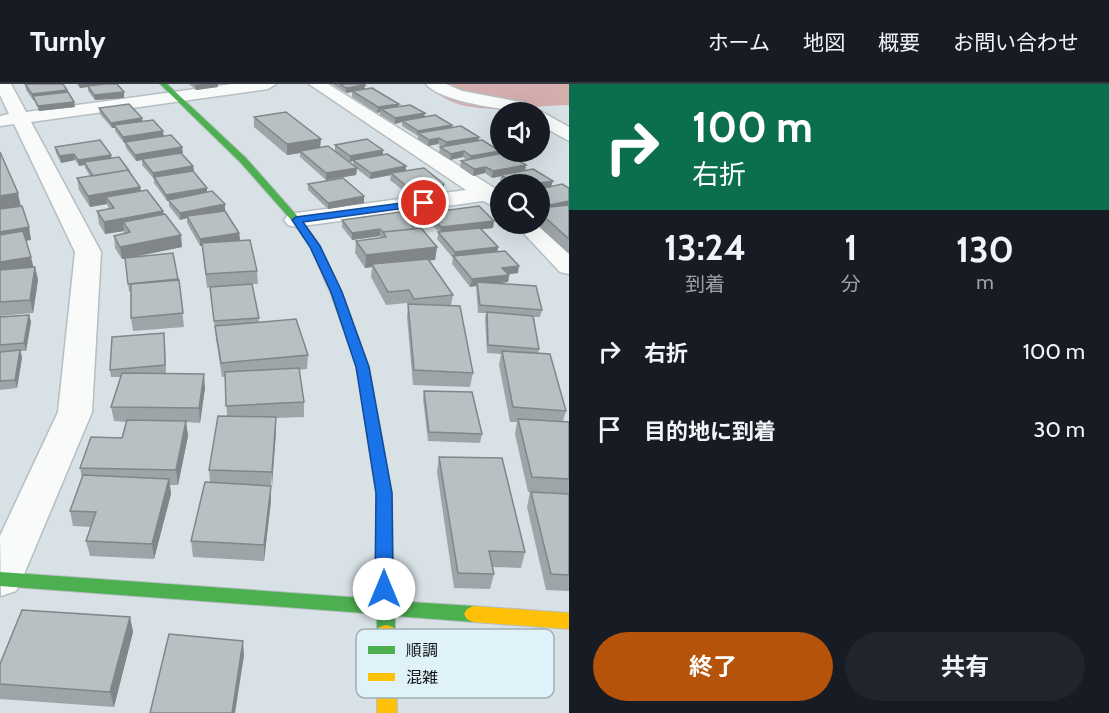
<!DOCTYPE html>
<html lang="ja">
<meta charset="utf-8">
<style>
body{margin:0;font-family:Cabin,"Noto Sans JP",sans-serif;background:#20242c;color:#f1f3f6;height:100vh;display:flex;flex-direction:column;font-size:22px;white-space:nowrap}
*{box-sizing:border-box;margin:0}
p{font-size:20px;color:#9ea1a6}
.icon{flex:none;width:33px;height:33px;fill:none;stroke:currentColor;stroke-width:2;stroke-linecap:round;stroke-linejoin:round}
.map{position:relative;flex:1;overflow:hidden}
.sheet{display:flex;flex-direction:column;background:#171b24;width:540px}
.sheet>*{flex:none}
.hud{background:#0b6e4f;color:#fff;overflow:hidden}
.tools{position:absolute;left:490px;top:18px;display:grid;gap:12px}
.tools a{display:grid;place-items:center;width:60px;height:60px;border-radius:50%;background:#171b24;box-shadow:0 6px 24px #0002;font-size:30px}
.pin{position:absolute;display:grid;place-items:center;width:51px;height:51px;color:#fff;margin:-26px;border:3px solid #fff;border-radius:50%;box-shadow:0 2px 6px #0007}
.me{position:absolute;width:66px;margin:-33px;rotate:0deg;stroke-linejoin:round;filter:drop-shadow(0 0 4px #0008)}
.turn{display:flex;align-items:center;gap:21px;height:126px;padding:0 24px;font-size:27px}
.turn .icon{width:78px;height:78px;stroke-width:2.5}
.turn b{display:block;font-size:42px;line-height:51px}
.eta{display:flex;justify-content:space-evenly;align-items:center;height:102px;text-align:center}
.eta b{font-size:36px;font-weight:700;line-height:42px}
.action{display:flex;gap:12px;margin-top:auto;padding:12px 24px}
.action a{flex:1;height:69px;border-radius:36px;background:#b45309;color:#fff;font-size:24px;font-weight:700;line-height:69px;text-align:center}
.action a+a{background:#20242c;color:#f1f3f6}
ul{padding:0;list-style:none}
li{display:flex;align-items:center;gap:18px;height:78px;padding:0 24px}
li div{flex:1}
li b{display:block;font-size:22px}
li em{font-style:normal}
header{display:flex;align-items:center;gap:36px;box-sizing:border-box;height:84px;padding:0 30px;background:#171b24;border-bottom:2px solid #363941}
header strong{font-size:28px}
nav{display:flex;gap:33px;margin-inline-start:auto;font-size:21px}
main{display:flex;flex:1;min-height:0}
.map>svg:first-child{display:block}
</style>
<header>
<strong>Turnly</strong>
<nav><a>ホーム</a><a>地図</a><a>概要</a><a>お問い合わせ</a></nav>
</header>
<main>
<div class="map">
<svg width="569" height="629" viewBox="0 0 569 629">
<rect width="100%" height="100%" fill="#d8e2e6"/>
<path fill="#d4b8b7" d="M459,0H569V6C560,6 550,5 541,6C513,9 483,18 459,0Z"/>
<g fill="none" stroke-linecap="round" stroke-linejoin="round">
<path fill="#d4aeac" fill-rule="evenodd" d="M429,0H569V21C529,21 455,38 429,0Z"/>
<defs>
<path id="street" d="M0,0H11L26,28L232,0H276L268,5L31,38L101,168L92,328L22,495L16,507L1,512L0,452L58,328L75,168L14,40L0,42V32L9,30L0,11Z
M309,0H328L496,105L501,109V126L483,117L296,143L288,141L284,136L288,131L296,129L466,106Z
M426,0H446L462,7L526,19L569,43V57L540,41V28C516,28 441,19 426,0Z
M540,139L569,168V190L560,188L515,140Z"/>
<path id="fast" d="M160,0H167L246,74L299,134L320,162L342,208L369,283L392,409L394,517L473,522L479,525L482,530L479,535L473,538L395,532V549L393,555L386,557L379,555L377,549V530L0,502V488L377,515L376,409L357,283L330,208L310,162L293,138L240,78Z"/>
<path id="slow" d="M473,522L569,529V545L473,538L467,535L464,530L467,525Z
M386,541L393,543L395,549L397,629H377V549L379,543Z"/>
</defs>
<use href="#street" stroke="#b6bec1" stroke-width="3"/>
<use href="#fast" stroke="#b6bec1" stroke-width="2"/>
<use href="#slow" stroke="#b6bec1" stroke-width="2"/>
<use href="#street" fill="#f9fbfb" fill-rule="evenodd"/>
<use href="#fast" fill="#4caf50" fill-rule="evenodd"/>
<use href="#slow" fill="#ffc107" fill-rule="evenodd"/>
</g>
<path fill="#9ea5a8" d="M25,0L67,6L74,18L75,23L39,27L34,16H33L26,6Z
M77,0H117L124,14L95,16L88,7V3L80,4Z
M189,0H218V3L196,6Z
M332,0H363L365,1V5L398,22L425,29L424,33L479,53V57L500,67L499,70L525,87L552,102L569,104V170L536,140H540V124H542L540,122V100H505L500,98L501,92L492,94L485,89L473,92L460,83L461,77L467,76L463,73L450,76L439,69L440,63H442L438,60L428,62L418,55V52L402,42V38L395,40L380,31V28L377,29L352,13V8L346,9Z
M99,24L143,37L164,52L183,69H181L193,82L194,88L207,104V108L225,127L239,149L240,156L257,187L258,200H252L259,238L308,271L307,285L299,286L304,318V333L276,334V348L271,403V417L264,477L193,473L191,457L210,399L209,386L227,332L225,293H222L216,255L210,203L207,204L202,162H200L187,139V134L180,136L169,122V117H167L154,99V95L142,81V76L136,77L126,64L125,59H124L115,47V44H112L100,30Z
M254,33L321,64L353,81V77L350,78L335,67V61L383,71L406,82V87L444,107L410,112L390,96L391,91L370,95L357,85L356,91L326,96L300,73V69L287,71L254,43Z
M55,63L111,71V74L140,103L141,107L163,127L164,130L182,163L134,173L179,196L184,243L133,247L131,234V207L129,208L125,175H122L115,164L114,152L124,150V147L105,150L99,140L97,127L109,125L107,120L90,123L79,106L77,94L90,92L85,84V81L79,82L75,76L61,79L56,69Z
M0,68L29,143L31,156H26L33,184L35,183L38,196L33,229L0,232Z
M308,100L364,119L328,125L308,106Z
M427,129L494,137L493,144L481,145L498,163L497,168L518,189L508,190L509,191L508,198L500,199L542,226L540,233H534L539,265L538,269L566,327L563,337L569,338V507L546,506L527,423L530,408H528L515,350L517,338H510L499,281L501,270L487,269L485,235L486,229H478L476,202L470,203L452,180L453,174L437,155L439,148L426,135Z
M342,136L415,145L437,163L435,176H429L453,211L451,221L473,289L470,303L413,301L407,233L408,221L407,219L386,221L371,193L372,183L365,184L355,169L356,157L381,154L380,152L352,156L342,143Z
M29,231L31,238L26,267H21L22,274L17,304L0,306V233Z
M165,256L166,289L205,304L200,339L186,338L188,352L178,401H170L171,410L154,475L90,472L86,457L91,443L73,442L70,427L82,394L80,384L122,354L126,338L114,337L111,323L121,293H111L110,286Z
M424,307L482,350L480,359L428,357L423,315Z
M439,373L525,468L521,484L492,483L494,490L490,505L454,504L437,388Z
M130,533L133,548L114,623L0,615V580Z"/>
<path fill="#818688" d="M79,0H110L80,4Z
M201,0H218V3L196,6L195,1Z
M365,1L364,6L346,9V4Z
M67,6L68,11L33,12L34,16H33L32,10Z
M124,8V14L95,16L94,11Z
M74,18L75,23L39,27L38,22Z
M399,20L398,25H381L380,28L377,29L378,23Z
M425,29L424,35L402,37V38L395,40V34Z
M142,34L143,40L114,41L115,44H112L111,39Z
M452,41L451,47L418,49V52V47Z
M163,47L164,53L124,59L123,53Z
M479,53L478,59L445,64L446,58Z
M439,54L438,60L428,62L429,56Z
M321,55L320,65L300,67V69L287,71V60Z
M182,63L183,69L136,77L135,71Z
M383,66V72L353,76V77L350,78V72Z
M464,67L463,73L450,76L451,70Z
M500,67L499,73L470,78L471,72Z
M74,70L75,76L61,79L60,72Z
M111,71L112,77L84,78L85,81L79,82L78,76Z
M526,81L525,87L492,94L493,87Z
M193,82L194,88L154,93L153,95V89Z
M406,82V89H391V91L370,95L371,89Z
M486,83L485,89L473,92L474,85Z
M357,84L356,91L326,96V89Z
M553,97L551,103L540,105V100H533Z
M444,100V107L410,112L411,106Z
M140,103L142,114L106,113L107,120L90,123L88,112Z
M207,104V110L167,117L166,111Z
M18,109L22,128L0,132V112Z
M364,112V119L328,125V119Z
M569,117V123L548,128L550,121Z
M225,120V127L187,132V134L180,136V129Z
M163,127L165,139L123,138L124,147L105,150L104,138Z
M494,137L493,144L440,150L441,143Z
M29,143L31,156L0,161V148Z
M380,145V152L352,156V149Z
M239,149L240,156L200,162V155Z
M181,151L182,163L122,175L120,163Z
M437,163L435,176L374,183L372,180V183L365,184L366,171Z
M498,163L497,171L454,174L455,168Z
M31,173L34,185L0,192V178Z
M519,182L518,189L501,191L502,184Z
M35,183L38,196L33,229L30,216Z
M509,191L508,198L478,202L477,198L476,202L470,203L472,195Z
M29,231L31,238L26,267L24,259Z
M20,266L22,274L17,304L15,296Z
M204,290L205,304L200,339L199,324Z
M276,333V348L272,403V388Z
M186,337L188,352L178,401L176,386Z
M169,395L171,410L154,475L152,460Z
M271,402V417L264,477V461Z
M130,533L133,548L114,623L110,608Z
M243,557L244,572L235,629H232Z"/>
<path fill="#b8c0c3" stroke="#818688" stroke-width="1.5" d="M25,0H63L67,6L32,10Z
M104,0H117L124,8L94,11L88,2Z
M340,0H363L365,1L346,4Z
M372,4L399,20L378,23L352,7Z
M68,8L74,18L38,22L33,12Z
M129,20L142,34L111,39L99,24Z
M410,21L425,29L395,34L381,25Z
M286,28L321,55L287,60L254,33Z
M435,31L452,41L418,47L402,37Z
M153,36L163,47L123,53L114,41Z
M461,42L479,53L446,58L439,54L429,56L418,49Z
M171,51L182,63L135,71L125,58Z
M367,55L383,66L350,72L335,61Z
M100,56L111,71L78,76L74,70L60,72L55,63Z
M482,56L500,67L471,72L464,67L451,70L440,63Z
M328,62L357,84L326,89L300,67Z
M0,68L18,109L0,112Z
M181,69L193,82L153,89L142,75Z
M504,69L526,81L493,87L486,83L474,85L461,77Z
M387,70L406,82L371,89L353,76Z
M119,73L130,88L128,86L93,92L84,78Z
M424,84L444,100L411,106L391,89Z
M533,85L553,97L533,100H516L501,91Z
M128,86L140,103L88,112L77,94Z
M193,87L207,104L166,111L154,93Z
M343,94L364,112L328,119L308,100Z
M562,100L569,104V117L550,121L540,115V105Z
M147,106L163,127L104,138L97,127L114,124L106,113Z
M212,107L225,120L180,129L168,116Z
M569,121V155L540,129V124Z
M22,122L29,143L0,148V125Z
M479,122L494,137L441,143L427,129Z
M225,127L239,149L200,155L187,132Z
M400,128L415,145L383,148L380,145L352,149L342,136Z
M165,130L181,151L120,163L114,152L130,148L123,138Z
M421,144L437,163L366,171L356,157L386,153L383,148Z
M480,144L498,163L455,168L438,148Z
M23,147L31,173L0,178V151Z
M250,156L257,187L206,190L202,159Z
M505,167L519,182L502,184L509,191L472,195L453,172Z
M173,169L178,195L128,200L125,174Z
M428,175L453,211L414,215L409,206L388,208L372,180Z
M35,183L30,216L0,218V186Z
M179,196L183,229L131,234V200Z
M477,198L536,202L542,226L480,221Z
M252,200L259,234L214,237L210,203Z
M408,220L460,222L473,289L414,286Z
M487,228L533,232L539,265L488,261Z
M29,231L24,259L0,261V233Z
M296,235L308,271L221,279L215,242Z
M164,249L165,281L110,286L112,253Z
M20,266L15,296L0,297V268Z
M502,267L550,270L566,327L513,323Z
M299,284L304,318L226,322L225,288Z
M122,289L204,290L199,324L111,323Z
M424,307L472,308L482,350L429,348Z
M218,332L276,333L272,388L209,386Z
M518,335L569,338V395L532,393Z
M127,336L186,337L176,386L80,384L91,353L122,354Z
M439,373L502,374L525,468L489,467L494,490L458,489Z
M83,391L169,395L152,460L86,457L96,428L70,427Z
M205,398L271,402L264,461L191,457Z
M531,408L569,410V491L551,490Z
M22,526L130,533L110,608L0,600V580Z
M169,550L243,557L232,629H150Z"/>
<path fill="#1a73e8" stroke="#114b97" stroke-width="1.5" d="M424,116L429,119L427,121L303,138L320,162L342,208L369,283L392,409L393,505L390,510L384,513L378,510L375,505L376,409L356,283L331,208L310,163L292,136L296,133Z"/>
<rect x="356" y="545" width="198" height="69" rx="9" fill="#dff2f9" stroke="#a0afb5" stroke-width="1.5"/>
<rect x="368" y="562" width="27" height="8" fill="#4caf50"/>
<rect x="368" y="589" width="27" height="8" fill="#ffc107"/>
<g font-size="16" fill="#0e1417">
<text x="406" y="572">順調</text>
<text x="406" y="599">混雑</text>
</g>
</svg>
<div class="tools">
<a><svg class="icon" aria-label="sound" viewBox="0 0 24 24"><path d="M4 9h4l5-4v14l-5-4H4zM17 9q2 3 0 6"/></svg></a>
<a><svg class="icon" aria-label="search" viewBox="0 0 24 24"><circle cx="10" cy="10" r="6"/><path d="M15 15l6 6"/></svg></a>
</div>
<div class="pin" style="left:424px;top:119px;background:#d93025"><svg class="icon" aria-label="arrive" viewBox="0 0 24 24"><path d="M6 21V4h12l-3 4 3 4H6"/></svg></div>
<svg class="me" style="left:384px;top:505px" viewBox="-20 -20 40 40"><circle r="19" fill="#fff"/><path d="M0-13L10 11 0 6-10 11z" fill="#1a73e8"/></svg>
</div>
<section class="sheet">
<div class="hud">
<div class="turn"><svg class="icon" aria-label="right" viewBox="0 0 24 24"><path d="M7 20v-9h11M14 6l5 5-5 5"/></svg><div><b>100 m</b>右折</div></div>
</div>
<div class="eta">
<div><b>13:24</b><p>到着</p></div>
<div><b>1</b><p>分</p></div>
<div><b>130</b><p>m</p></div>
</div>
<ul>
<li><svg class="icon" aria-label="right" viewBox="0 0 24 24"><path d="M7 20v-9h11M14 6l5 5-5 5"/></svg><div><b>右折</b></div><em>100 m</em></li>
<li><svg class="icon" aria-label="arrive" viewBox="0 0 24 24"><path d="M6 21V4h12l-3 4 3 4H6"/></svg><div><b>目的地に到着</b></div><em>30 m</em></li>
</ul>
<div class="action"><a>終了</a><a>共有</a></div>
</section>
</main>
